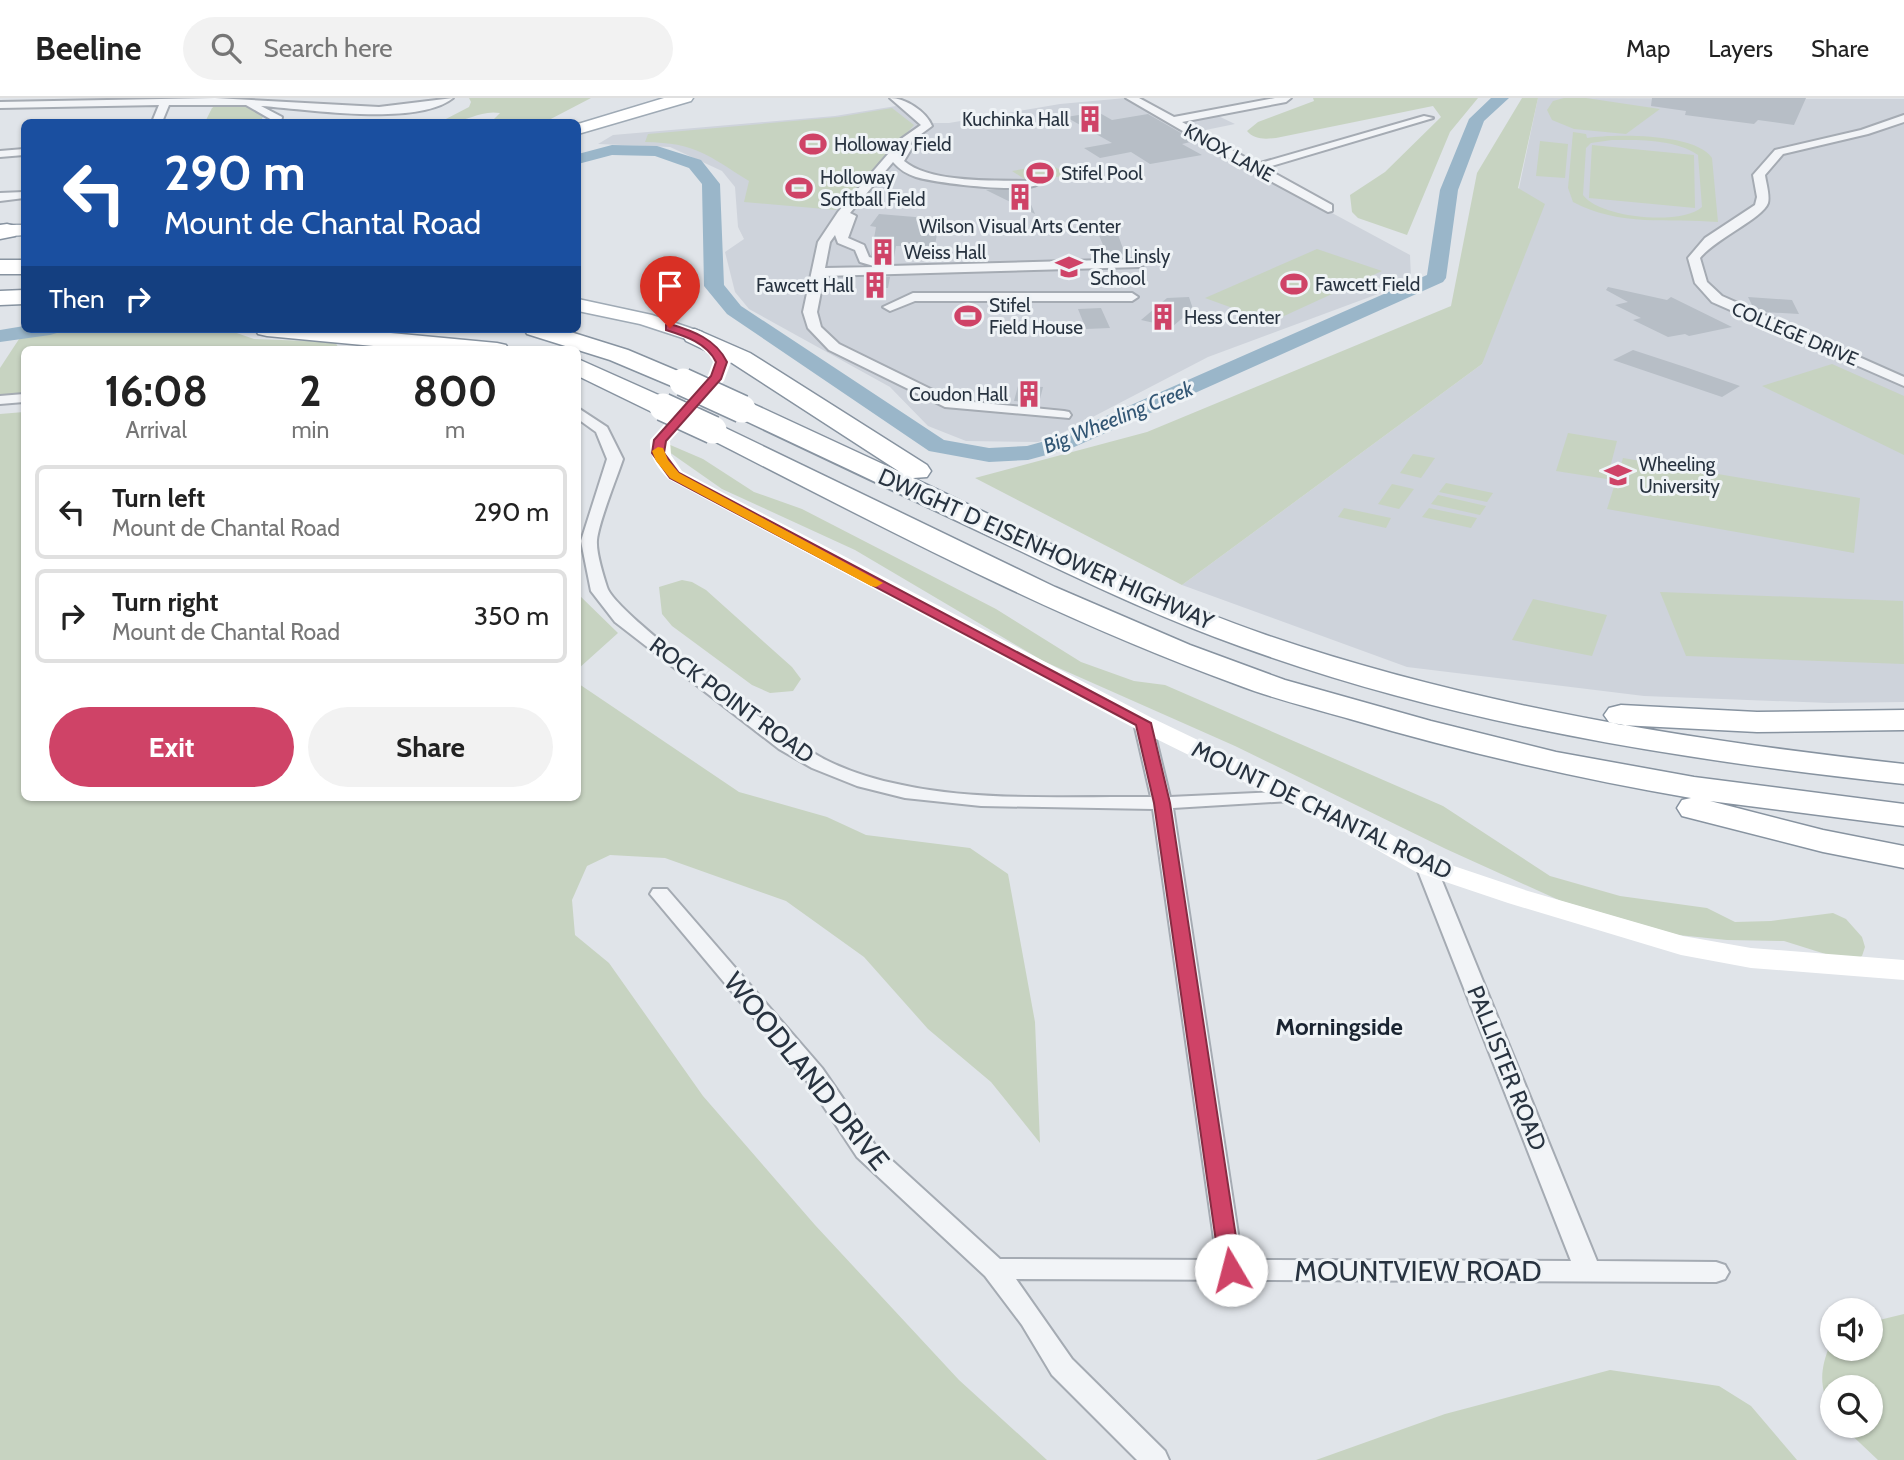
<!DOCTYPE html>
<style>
body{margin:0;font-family:Cabin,sans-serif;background:#f2f2f2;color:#222;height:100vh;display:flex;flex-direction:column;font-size:26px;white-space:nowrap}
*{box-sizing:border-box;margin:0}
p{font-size:23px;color:#767676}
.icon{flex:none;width:38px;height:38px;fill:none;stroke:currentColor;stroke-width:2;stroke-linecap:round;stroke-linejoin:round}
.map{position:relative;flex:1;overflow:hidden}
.side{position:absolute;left:21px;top:248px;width:560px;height:455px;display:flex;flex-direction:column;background:#fff;border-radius:10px;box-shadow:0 2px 5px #0004}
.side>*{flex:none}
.top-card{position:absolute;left:21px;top:21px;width:560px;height:214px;border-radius:10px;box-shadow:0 2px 5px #0004;background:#1a4fa0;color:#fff;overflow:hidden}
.buttons{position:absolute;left:1820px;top:1200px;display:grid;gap:14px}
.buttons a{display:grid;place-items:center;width:63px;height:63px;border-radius:50%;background:#fff;box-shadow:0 2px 5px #0004;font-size:35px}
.pin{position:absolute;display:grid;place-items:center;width:60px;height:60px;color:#fff;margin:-72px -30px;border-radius:50% 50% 50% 0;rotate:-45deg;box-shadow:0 0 7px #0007}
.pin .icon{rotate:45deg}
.me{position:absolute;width:77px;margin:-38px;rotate:352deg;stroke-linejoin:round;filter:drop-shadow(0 0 5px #0008)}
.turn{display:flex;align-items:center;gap:24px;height:147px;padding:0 28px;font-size:32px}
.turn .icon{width:91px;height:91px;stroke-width:2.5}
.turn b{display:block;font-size:49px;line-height:60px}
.then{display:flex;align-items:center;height:66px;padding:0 28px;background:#0003;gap:14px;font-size:26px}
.eta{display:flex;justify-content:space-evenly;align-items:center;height:119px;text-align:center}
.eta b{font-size:42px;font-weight:700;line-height:49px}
.cta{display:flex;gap:14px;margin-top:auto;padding:14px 28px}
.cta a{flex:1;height:80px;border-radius:42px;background:#cf4367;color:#fff;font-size:28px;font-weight:700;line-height:80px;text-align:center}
.cta a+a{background:#f2f2f2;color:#222}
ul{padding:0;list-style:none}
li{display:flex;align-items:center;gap:21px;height:94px;margin:0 14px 10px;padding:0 14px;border:4px solid #e0e0e0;border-radius:10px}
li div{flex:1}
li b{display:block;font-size:26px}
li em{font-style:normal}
header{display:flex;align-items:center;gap:42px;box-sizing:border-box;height:98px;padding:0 35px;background:#fff;border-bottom:2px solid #e0e0e0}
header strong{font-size:33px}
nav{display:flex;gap:38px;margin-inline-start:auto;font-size:24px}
.search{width:490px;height:63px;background:#f2f2f2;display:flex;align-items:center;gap:18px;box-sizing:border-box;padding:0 24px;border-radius:38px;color:#767676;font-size:26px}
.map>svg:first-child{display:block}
</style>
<header>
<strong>Beeline</strong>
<div class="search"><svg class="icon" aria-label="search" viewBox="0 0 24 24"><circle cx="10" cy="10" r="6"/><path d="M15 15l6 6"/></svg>Search here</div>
<nav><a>Map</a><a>Layers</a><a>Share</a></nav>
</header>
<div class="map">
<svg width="1904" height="1362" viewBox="0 0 1904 1362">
<rect width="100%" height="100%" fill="#e0e4e9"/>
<path fill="#ced3db" d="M1126,0L1171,24L1214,16L1235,26L1186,36L1410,157L1411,180L1394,190L1208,259L1060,336L1038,344L966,343L928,328L890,289L749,211L735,194L725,154L744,141L738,129L735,89L722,73L670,49L598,46L613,37L835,18L896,8L918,25H949L1060,6Z
M1538,0L1904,1V604L1829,605L1644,598L1407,569L1182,487L1482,266Z"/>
<path fill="#c7d3c1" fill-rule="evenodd" d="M469,0H591L545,24H491L500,15C478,11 463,28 444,22L469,9L471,4Z
M1313,0H1478L1450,34L1407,137L1358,120L1352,114L1350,97L1385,74L1441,19L1433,8L1276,40C1266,41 1254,42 1247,33L1258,24L1314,3Z
M1522,0H1538L1518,90L1545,106L1482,266L1182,487L975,380L1147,334L1451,208L1477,75Z
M1564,0H1586L1660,11L1626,36L1574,31L1552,22L1547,12L1553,3Z
M219,5L244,7L263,19L260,24H205L212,10Z
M892,10L914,27L836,112L744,104L749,83C707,57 697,45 645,44L648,36L839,19Z
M1573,34L1586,36L1587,40C1614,36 1696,35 1712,60L1718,124C1670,120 1619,129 1573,104L1568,90ZM1612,42C1639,42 1675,41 1698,57L1702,109C1682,128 1599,120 1583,97L1586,50L1591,45Z
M1540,43L1568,46L1565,80L1536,78Z
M1592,47L1694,57L1695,110L1589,100Z
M1050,66L1068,77L1029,84L1012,73Z
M1317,151L1382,173L1271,224L1205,200Z
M45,231H225L254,241L335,244L340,252H24V299L0,301V270L21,238Z
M1832,266L1904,298V357L1762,288Z
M24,314V700H578V580L579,586L739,694L827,719L866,737L970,750L1008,776L1035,924L1040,1045L991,984L928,931L864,859L786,803L665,760L610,757L587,768L572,802L575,837L609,865L703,998L815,1127L959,1282L1047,1362H0V316Z
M1568,335L1617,343L1607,381L1556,373Z
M668,346L703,361L754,394L802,411L996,511L1081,564L1134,583L1165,587L1443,708L1550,778L1620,798L1707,810L1735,824L1771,823L1833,815L1846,821L1862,839L1865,849L1862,858L1851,864L1784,843L1727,842L1678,837L1561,803L1446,751L1235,648L1043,563L855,452L722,391L662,349Z
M1413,356L1435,360L1421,380L1400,375Z
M1623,360L1860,400L1854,455L1607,411Z
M1446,385L1493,395L1487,404L1439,394Z
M1392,386L1414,391L1399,411L1378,406Z
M1438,397L1486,408L1480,417L1431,406Z
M1344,410L1391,420L1386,430L1338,419Z
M1429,410L1477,420L1471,430L1422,419Z
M682,482L692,484L706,492L792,569L801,581L793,593L770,595L752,587L672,528L662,516L659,489Z
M1660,494L1903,503L1904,566L1686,558Z
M578,496L618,535L578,571Z
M1533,501L1607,517L1592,558L1512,542Z
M1904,1216V1362H1878L1842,1328H1871V1290H1832V1313C1817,1286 1821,1269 1832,1241V1251H1871V1224Z
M1610,1272L1719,1288L1751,1308L1797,1362H1316L1445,1316Z"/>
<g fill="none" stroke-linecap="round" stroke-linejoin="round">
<path fill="#9ab6c9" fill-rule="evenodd" d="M1491,0H1509L1484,23L1458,92L1446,180L1443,184L1072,350L1028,362L989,364L929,353L727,216L704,188L702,86L689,70L655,58L612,57L578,66V56L612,47L657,48L701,62L720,86L724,187L741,208L944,342L989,350L1027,348L1056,340L1427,177L1440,92L1469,21Z
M24,228V231H60L57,235L50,237L0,244V232Z"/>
</g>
<path fill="#b7bec6" d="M1652,0H1806L1794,27L1758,22L1754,26L1685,17L1686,13L1651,8Z
M1098,14L1112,22L1148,16L1195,43L1182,46L1202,57L1150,66L1131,54L1100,60L1084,50L1112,45L1066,19Z
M986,92H1025L1035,116Z
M879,116L939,121L935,149L896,148L893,165L890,161L871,157L876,129L870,128Z
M1113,123L1125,156L1111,157L1110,152H1105L1094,125Z
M866,179H890L888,190H864Z
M1608,189L1667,202L1671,199L1732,229L1689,238L1685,236L1668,239L1633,222L1641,220L1615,207L1628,204L1606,192Z
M1189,199L1193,211L1172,229L1141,222L1167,200Z
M1748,199L1792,202L1799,216L1764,214L1753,209Z
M1101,210L1110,230L1086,231L1078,211Z
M1633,252L1688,270L1740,288L1722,299L1613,262Z
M1018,288L1043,289L1039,305L1014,303Z"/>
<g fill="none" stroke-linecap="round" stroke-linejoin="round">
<defs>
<path id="street" d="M215,0L379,9L453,0C417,29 307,11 261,8L282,19L281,24H271L272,22L246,7H169L162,24H152L159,7L0,10V4Z
M890,0C905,0 926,13 932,28L909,45L913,48L904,63C931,86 998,82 1032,83L1038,86C1024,96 936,85 916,79C907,76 900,72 893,64L850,115L856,118L848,140L864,147L869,159L889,164L890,168L1140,161L1146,165L1140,169L824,178L817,214L821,229L839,246L953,302L1064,313L1069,314L1071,317L1069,320L945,309L829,252L808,230L803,214L818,144L838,114L901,41L921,27ZM835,137L838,145L855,152L860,164L877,169L825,170L830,144Z
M1126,0H1139L1174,19L1275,0H1291L1286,4L1182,24L1257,66L1424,18L1433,20L1265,70L1332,107V113L1328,114L1250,72Z
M1904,17V24L1868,36L1783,56L1765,77C1766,85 1770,97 1768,105C1763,120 1714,142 1700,160L1707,184L1722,198L1904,279V288L1712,204L1695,185L1688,160L1705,140L1755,107L1757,99L1753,77L1775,52L1861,32Z
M24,51V57L0,59V53Z
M24,94V100L0,103V95Z
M913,195H1132L1138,199L1132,203H915L890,213L883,209Z
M24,296V304L0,306V298Z
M578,310L607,329L623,361C616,382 599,423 597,442C596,455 603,476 607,489C615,517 793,646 826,662C850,674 876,682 902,687C978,704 1072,698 1151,699L1134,625L1143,619L1152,625L1170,699L1297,693L1300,697L1297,701L1290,703L1173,710L1242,1162L1571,1163L1416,768L1419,764H1433L1436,768L1597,1163L1716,1164L1725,1167L1729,1174L1725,1181L1716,1184L1016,1181L1072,1261L1165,1353L1169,1362H1137L1052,1277L1022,1227L985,1178L857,1059L806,982L650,796L653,791H667L822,970L875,1047L1000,1161L1217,1162L1153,711L981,708L905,700L857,688L812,670L779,651L615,524L591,493L581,443L607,361L596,334L578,321Z"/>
<path id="primary" d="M664,0H693L691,3L578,36V26Z
M0,127H24V137L0,139Z
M578,201L652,217L702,234L705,238L702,242L695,244L640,226L578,213Z"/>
<path id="highway" d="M7,126L15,128L18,133L15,138L0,141V127Z
M0,162H24V176H0Z
M24,192V206L0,207V193Z
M255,231H348L497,245L506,247L509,252H416L267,238L258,236Z
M524,231H561L628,252L692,279L696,284L692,289L683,292L674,289L610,262L527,236Z
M695,231L750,255L927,367L931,373L927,379L913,380C1030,435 1144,495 1266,537C1473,608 1688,642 1904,666V686C1680,662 1454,626 1242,549C1157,519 1078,480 997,442C909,400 821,358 733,317L729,311L733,305L742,303L751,305L900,374L732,265L686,243L683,238L686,233Z
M578,261L672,303L676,309L672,315L663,317L654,315L578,278Z
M713,324L1055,489L1190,547L1285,582L1431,623L1556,654L1694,679L1904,706V728L1710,703L1823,732L1904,748V770L1823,754L1682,718L1677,710L1682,702L1691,700C1576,680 1462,654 1350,621C1312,610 1274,601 1238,587C1053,520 879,427 704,338L700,332L704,326Z
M1621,607L1757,614L1904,612V632L1757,634L1621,627L1609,624L1604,617L1609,610Z"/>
</defs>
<use href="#street" stroke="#a5abb3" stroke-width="4"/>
<use href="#primary" stroke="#9faab5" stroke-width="3"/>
<use href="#highway" stroke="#8793a0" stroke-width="3"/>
<use href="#street" fill="#f2f4f7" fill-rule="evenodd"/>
<path fill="#fff" fill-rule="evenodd" d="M695,232L724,250L731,264L724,283L670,343L671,357L682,373L1152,620L1371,725L1436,762L1528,793L1683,838L1751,850L1904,862V882L1751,870L1681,857L1508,805L1416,774L1351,737L1134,630L668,381C657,369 649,359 650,342L708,277L713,264L709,257L686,238Z"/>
<use href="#primary" fill="#fff" fill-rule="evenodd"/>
<use href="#highway" fill="#fff" fill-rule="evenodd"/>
<defs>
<path id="highway-bridge" d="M683,284L742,311
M663,309L713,332"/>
</defs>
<use href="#highway-bridge" stroke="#8793a0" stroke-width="30" stroke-linecap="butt"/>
<use href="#highway-bridge" stroke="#fff" stroke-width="27"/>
</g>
<path fill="#cf4367" stroke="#872c43" stroke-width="2" d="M670,226C693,233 716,241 727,264L721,281L666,343L664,355L679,375L1151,625L1170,705L1241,1172L1238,1178L1231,1180L1223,1178L1220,1172L1154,705L1136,627L670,380L652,355L654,342L711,278L716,264C707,245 685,238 666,232V227Z"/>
<path fill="#f59e0b" d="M658,349L663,350L668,362L679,375L883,485L876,489L871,488L670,380L656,363L652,353Z"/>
<defs>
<symbol id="building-bare" viewBox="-9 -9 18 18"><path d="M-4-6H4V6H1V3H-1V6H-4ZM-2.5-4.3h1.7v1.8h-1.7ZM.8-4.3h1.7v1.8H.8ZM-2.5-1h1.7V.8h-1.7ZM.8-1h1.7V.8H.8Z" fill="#cf4367" stroke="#eff3f6" stroke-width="2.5" paint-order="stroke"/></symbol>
<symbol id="stadium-bare" viewBox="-9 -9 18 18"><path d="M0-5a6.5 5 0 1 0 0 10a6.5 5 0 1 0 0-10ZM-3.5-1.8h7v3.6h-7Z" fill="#cf4367" stroke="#eff3f6" stroke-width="2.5" paint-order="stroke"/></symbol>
<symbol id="school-bare" viewBox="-9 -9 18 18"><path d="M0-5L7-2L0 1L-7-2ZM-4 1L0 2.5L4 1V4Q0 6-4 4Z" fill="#cf4367" stroke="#eff3f6" stroke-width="2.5" paint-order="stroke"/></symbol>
<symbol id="university-bare" viewBox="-9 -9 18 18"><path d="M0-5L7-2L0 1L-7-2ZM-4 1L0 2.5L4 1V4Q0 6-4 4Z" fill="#cf4367" stroke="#eff3f6" stroke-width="2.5" paint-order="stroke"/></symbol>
</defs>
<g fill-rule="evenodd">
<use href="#building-bare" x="1071" y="2" width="38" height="38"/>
<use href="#stadium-bare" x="794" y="27" width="38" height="38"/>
<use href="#stadium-bare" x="1021" y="56" width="38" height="38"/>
<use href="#stadium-bare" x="780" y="71" width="38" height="38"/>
<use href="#building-bare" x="1001" y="80" width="38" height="38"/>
<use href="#building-bare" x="864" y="135" width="38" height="38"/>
<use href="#school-bare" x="1050" y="150" width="38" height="38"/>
<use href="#stadium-bare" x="1275" y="167" width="38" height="38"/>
<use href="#building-bare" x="856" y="168" width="38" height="38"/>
<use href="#stadium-bare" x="949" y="199" width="38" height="38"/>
<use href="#building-bare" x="1144" y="200" width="38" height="38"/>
<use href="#building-bare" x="1010" y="277" width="38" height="38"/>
<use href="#university-bare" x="1599" y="358" width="38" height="38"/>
</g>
<g text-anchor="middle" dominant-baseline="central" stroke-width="6" stroke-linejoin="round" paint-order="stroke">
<g font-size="19" fill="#283340" stroke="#eff3f6" text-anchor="start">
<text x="1069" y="21" text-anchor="end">Kuchinka Hall</text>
<text x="834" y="46">Holloway Field</text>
<text x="1061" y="75">Stifel Pool</text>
<text x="820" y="79">Holloway<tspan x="820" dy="22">Softball Field</tspan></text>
<text x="1020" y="128" text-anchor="middle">Wilson Visual Arts Center</text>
<text x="904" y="154">Weiss Hall</text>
<text x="1090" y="158">The Linsly<tspan x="1090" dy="22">School</tspan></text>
<text x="1315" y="186">Fawcett Field</text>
<text x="854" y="187" text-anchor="end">Fawcett Hall</text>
<text x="989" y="207">Stifel<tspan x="989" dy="22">Field House</tspan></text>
<text x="1184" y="219">Hess Center</text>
<text x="1008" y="296" text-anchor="end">Coudon Hall</text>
<text x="1639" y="366">Wheeling<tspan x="1639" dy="22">University</tspan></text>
</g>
<g font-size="19" fill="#283340" stroke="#eff3f6">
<text transform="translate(1229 55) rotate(29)">KNOX LANE</text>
<text transform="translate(1795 236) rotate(23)">COLLEGE DRIVE</text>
</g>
<g font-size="21" font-style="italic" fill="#325674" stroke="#eff3f6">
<text transform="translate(1118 319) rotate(-22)">Big Wheeling Creek</text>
</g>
<g font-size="23" fill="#283340" stroke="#eff3f6">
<text transform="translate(1046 451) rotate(24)">DWIGHT D EISENHOWER HIGHWAY</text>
<text transform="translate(732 602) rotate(36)">ROCK POINT ROAD</text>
<text transform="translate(1322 712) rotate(26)">MOUNT DE CHANTAL ROAD</text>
<text transform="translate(1507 970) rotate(68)">PALLISTER ROAD</text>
</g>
<g font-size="24" font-weight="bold" fill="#1a2431" stroke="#eff3f6">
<text x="1339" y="928">Morningside</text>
</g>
<g font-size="28" fill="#283340" stroke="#eff3f6">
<text transform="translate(807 973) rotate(51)">WOODLAND DRIVE</text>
<text x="1418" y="1173">MOUNTVIEW ROAD</text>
</g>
</g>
</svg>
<div class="buttons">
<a><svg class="icon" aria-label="sound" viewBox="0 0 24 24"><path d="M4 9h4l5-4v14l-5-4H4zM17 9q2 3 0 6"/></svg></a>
<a><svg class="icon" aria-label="search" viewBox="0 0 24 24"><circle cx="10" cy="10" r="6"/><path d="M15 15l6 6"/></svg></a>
</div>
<div class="pin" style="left:670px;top:230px;background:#d93025"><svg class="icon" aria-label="arrive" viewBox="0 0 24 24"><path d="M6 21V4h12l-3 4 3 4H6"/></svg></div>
<svg class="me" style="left:1231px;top:1172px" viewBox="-20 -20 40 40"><circle r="19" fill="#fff"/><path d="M0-13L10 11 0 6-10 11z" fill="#cf4367"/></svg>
<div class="top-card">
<div class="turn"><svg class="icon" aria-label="left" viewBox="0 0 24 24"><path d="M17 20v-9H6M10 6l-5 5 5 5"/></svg><div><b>290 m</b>Mount de Chantal Road</div></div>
<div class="then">Then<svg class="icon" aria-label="right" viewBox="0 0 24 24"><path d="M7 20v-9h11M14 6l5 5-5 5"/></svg></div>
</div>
<section class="side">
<div class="eta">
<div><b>16:08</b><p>Arrival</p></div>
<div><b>2</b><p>min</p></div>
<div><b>800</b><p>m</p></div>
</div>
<ul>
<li><svg class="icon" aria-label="left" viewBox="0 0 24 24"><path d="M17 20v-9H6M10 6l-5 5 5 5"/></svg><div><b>Turn left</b><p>Mount de Chantal Road</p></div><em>290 m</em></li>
<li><svg class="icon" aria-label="right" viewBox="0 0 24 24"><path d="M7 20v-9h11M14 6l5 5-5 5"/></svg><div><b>Turn right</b><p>Mount de Chantal Road</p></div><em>350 m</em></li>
</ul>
<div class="cta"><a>Exit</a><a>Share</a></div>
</section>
</div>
